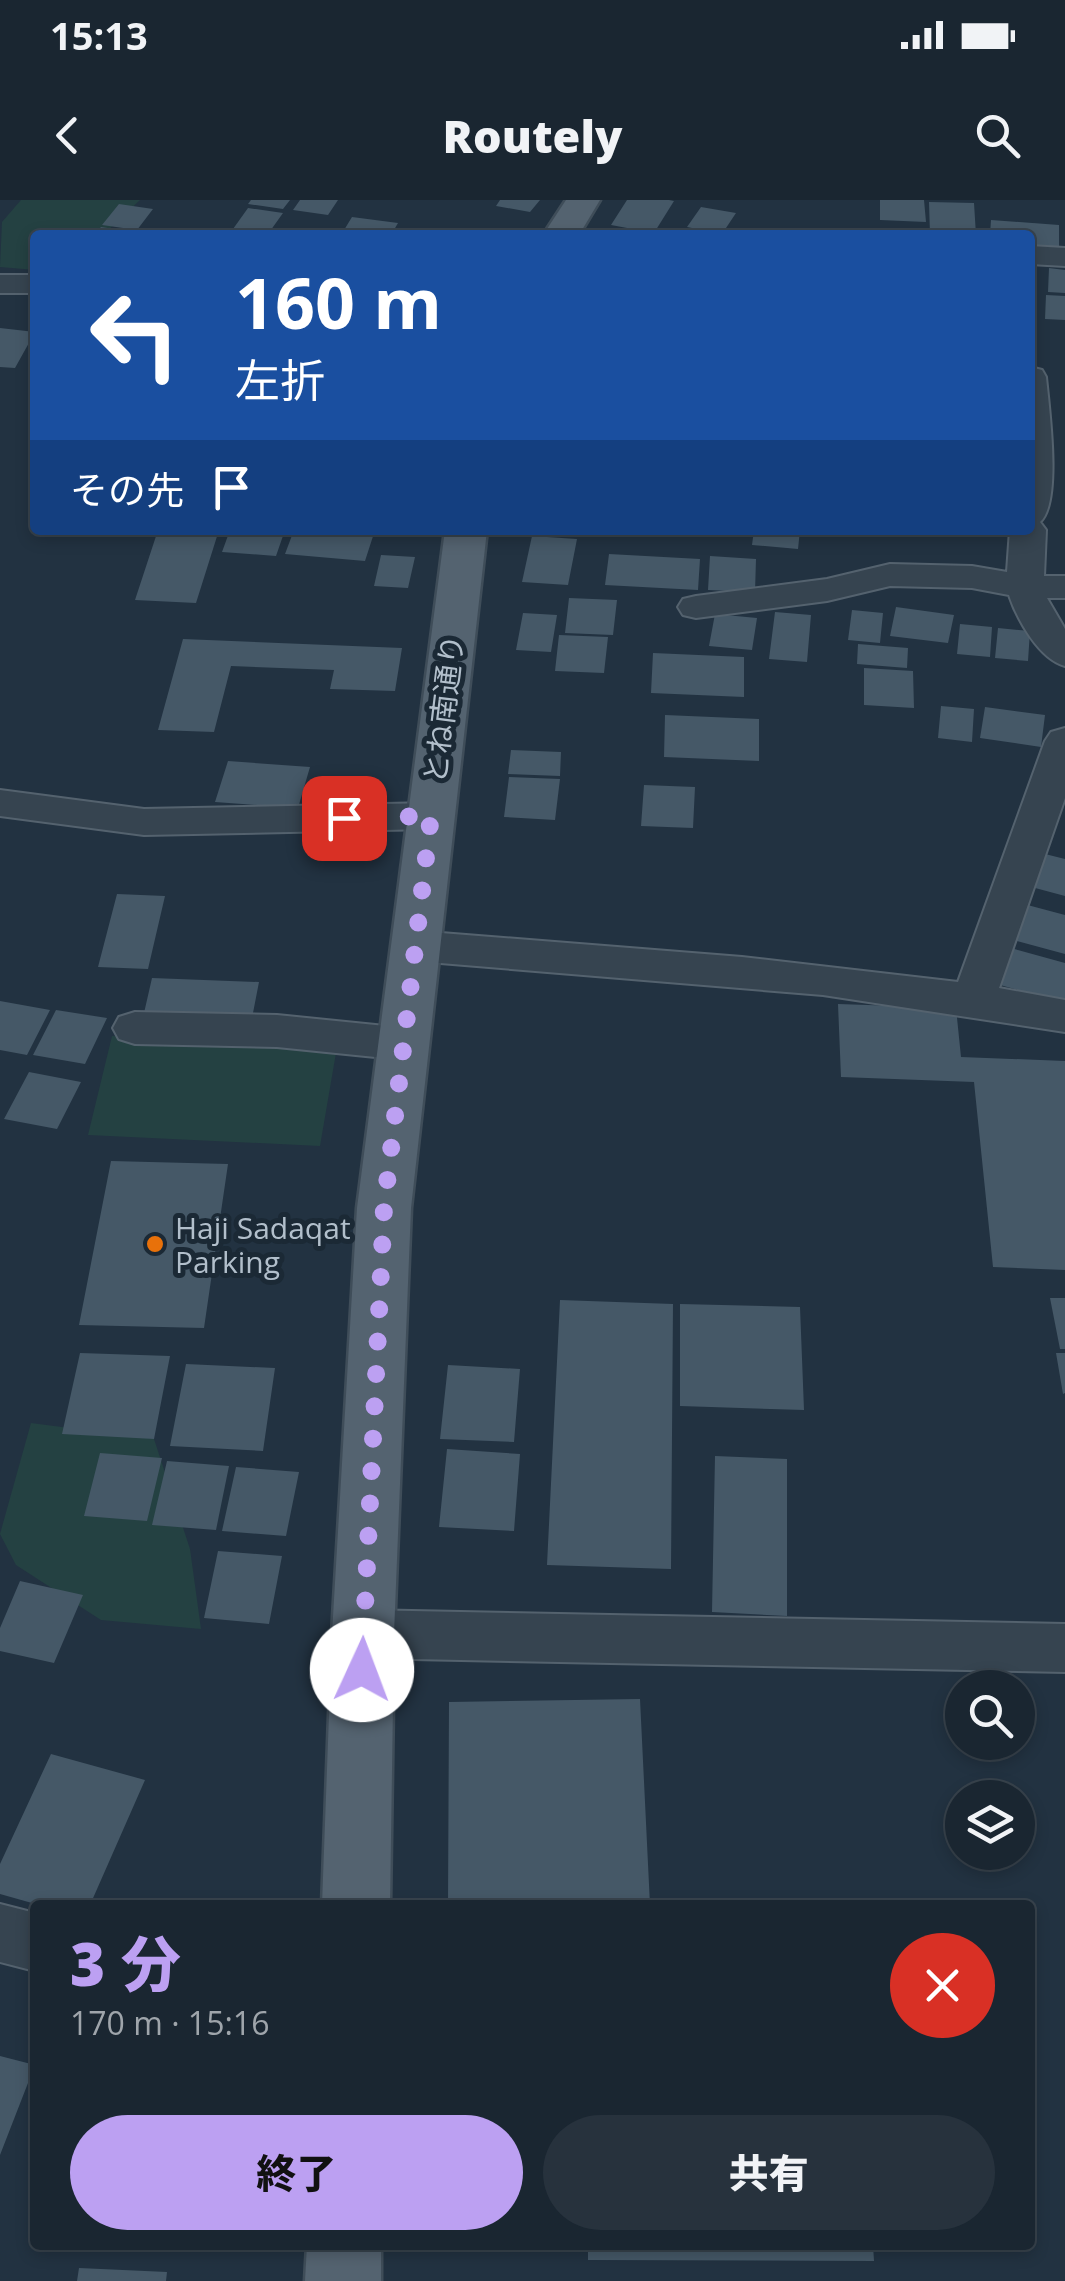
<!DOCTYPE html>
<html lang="ja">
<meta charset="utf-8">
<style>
body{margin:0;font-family:"Open Sans","Noto Sans JP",sans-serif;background:#27323d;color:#f1f3f6;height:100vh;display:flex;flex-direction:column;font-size:38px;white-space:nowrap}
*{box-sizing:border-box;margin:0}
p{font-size:32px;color:#9fa5ab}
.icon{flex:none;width:55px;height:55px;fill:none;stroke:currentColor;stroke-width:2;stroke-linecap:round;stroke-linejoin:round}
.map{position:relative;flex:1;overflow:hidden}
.panel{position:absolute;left:30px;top:1700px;width:1005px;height:350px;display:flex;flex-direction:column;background:#1a2631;border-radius:10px;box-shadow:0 5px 15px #0003,0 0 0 2px #38434d}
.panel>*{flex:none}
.top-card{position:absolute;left:30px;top:30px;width:1005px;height:305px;border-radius:10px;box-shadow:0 5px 15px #0003,0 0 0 2px #38434d;background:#1a4fa0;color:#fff;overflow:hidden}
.tools{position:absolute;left:945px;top:1470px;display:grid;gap:20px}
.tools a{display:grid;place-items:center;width:90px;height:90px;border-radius:50%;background:#1a2631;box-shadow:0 5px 15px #0003,0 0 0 2px #38434d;font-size:50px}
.pin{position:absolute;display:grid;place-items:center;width:85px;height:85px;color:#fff;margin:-42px;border-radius:20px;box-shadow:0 5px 15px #0006}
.me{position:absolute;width:110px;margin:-55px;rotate:2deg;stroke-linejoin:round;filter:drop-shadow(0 0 8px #0008)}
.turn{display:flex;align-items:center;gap:35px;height:210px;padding:0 40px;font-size:45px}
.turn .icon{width:130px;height:130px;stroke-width:2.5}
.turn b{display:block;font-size:70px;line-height:85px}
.then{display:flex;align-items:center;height:95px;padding:0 40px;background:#0003;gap:20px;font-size:38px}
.round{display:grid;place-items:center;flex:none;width:105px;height:105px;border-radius:52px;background:#27323d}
.headline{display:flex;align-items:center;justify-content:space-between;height:170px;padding:0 40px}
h1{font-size:60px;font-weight:800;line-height:75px;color:#bca0f2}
.primary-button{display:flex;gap:20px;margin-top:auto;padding:20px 40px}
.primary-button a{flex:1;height:115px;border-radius:60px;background:#bca0f2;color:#111;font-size:40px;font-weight:800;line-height:115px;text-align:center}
.primary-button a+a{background:#27323d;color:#f1f3f6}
.status{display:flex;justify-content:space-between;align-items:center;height:70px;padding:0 50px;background:#1a2631;direction:ltr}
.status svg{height:28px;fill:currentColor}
header{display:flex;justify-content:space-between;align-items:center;height:130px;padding:0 40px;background:#1a2631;font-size:45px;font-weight:800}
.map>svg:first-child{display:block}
</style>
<div class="status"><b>15:13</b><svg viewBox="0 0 49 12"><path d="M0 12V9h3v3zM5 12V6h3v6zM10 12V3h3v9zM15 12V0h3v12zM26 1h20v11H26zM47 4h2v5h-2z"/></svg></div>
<header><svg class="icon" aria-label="back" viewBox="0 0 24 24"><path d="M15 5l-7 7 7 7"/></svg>Routely<svg class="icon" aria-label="search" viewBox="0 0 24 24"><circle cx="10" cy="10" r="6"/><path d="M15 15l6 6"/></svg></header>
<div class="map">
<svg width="1065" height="2081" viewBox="0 0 1065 2081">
<rect width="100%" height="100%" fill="#223241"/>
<path fill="#244142" d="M21,0H140L103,35H35V70L0,67L2,22Z
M112,836L337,847L320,946L88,935Z
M31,1223L154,1239L190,1349L201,1429L101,1420L16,1365L0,1334Z"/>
<path fill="#455867" d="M251,0H290L283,9L248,4Z
M300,0H338L328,15L293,10Z
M500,0H540L530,12L496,6Z
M627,0H669L674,1L654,33L611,25Z
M880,0H924L926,22L880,20Z
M929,2L974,3L976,35H930Z
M119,4L153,9L137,30L102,25Z
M701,7L736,13L722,34L687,27Z
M248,8L283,13L268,34L233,29Z
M352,17L398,23L391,35H341Z
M991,20L1059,25V47L1030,45V35H990Z
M101,27L135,32L133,35H94Z
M1049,68L1065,70V93L1048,92Z
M1046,95L1065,96V120L1045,119Z
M0,128L35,132L15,168L0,167Z
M158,330H219L196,403L135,400Z
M230,330H285L276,356L222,352Z
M294,330H375L365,361L285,354Z
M754,330H800L798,349L752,345Z
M532,336L577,339L568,385L522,382Z
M609,354L700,359L698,390L605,385Z
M381,355L415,357L408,388L374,386Z
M710,356L756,359L755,392L708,390Z
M569,398L617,400L613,435L565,433Z
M896,407L954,415L948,443L890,436Z
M852,410L883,413L880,443L848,440Z
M775,412L811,415L807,462L769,459Z
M523,413L557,415L551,452L516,450Z
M715,414L757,418L752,450L709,446Z
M960,424L992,427L990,457L957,454Z
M998,428L1030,431L1028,461L995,458Z
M559,435L608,437L604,473L555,471Z
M183,439L402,448L395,491L330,489L334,470L231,466L214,532L158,530Z
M858,444L908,448L907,468L857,464Z
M653,453L744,457V497L651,493Z
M864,468L913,471L914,508L864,505Z
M941,506L974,509L972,542L938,538Z
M985,507L1045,515L1041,547L980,538Z
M665,515L759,519V561L664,557Z
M511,550L561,552L560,576L508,574Z
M228,561L310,567L298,608L215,602Z
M509,577L560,579L555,620L504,617Z
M644,585L695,587L693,628L641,626Z
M1037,652L1065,659V696L1024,685Z
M117,694L165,696L148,769L98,767Z
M1020,703L1065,715V754L1006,738Z
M1007,747L1065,763V803L993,783Z
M152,778L259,782L252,818L144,813Z
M0,801L50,810L27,855L0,850Z
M838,804L956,808L961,857L1065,861V1070L993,1067L974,882L841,877Z
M56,810L107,818L85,864L33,855Z
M29,872L81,882L57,929L4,919Z
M111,961L228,964L204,1128L79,1125Z
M1050,1098H1065V1149H1060Z
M560,1100L673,1104L671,1369L547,1365Z
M680,1104L800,1107L804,1210L680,1206Z
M80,1153L170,1156L154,1239L62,1234Z
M1056,1153H1065V1193L1063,1194Z
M186,1164L275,1168L263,1251L170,1246Z
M448,1165L520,1169L514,1242L440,1239Z
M447,1249L520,1254L514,1331L439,1327Z
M100,1253L162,1258L147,1321L84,1316Z
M715,1256L787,1259V1416L712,1412Z
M167,1261L229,1266L216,1330L152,1325Z
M236,1267L299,1272L286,1336L222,1331Z
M218,1351L282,1356L269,1424L204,1418Z
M20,1381L83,1395L54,1463L0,1451V1428Z
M640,1499L650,1705H448L449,1502Z
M51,1554L145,1580L90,1705H39L0,1694V1664Z
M0,1856L35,1865L0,1955Z
M588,2045H873L874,2061L588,2060Z
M79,2068L167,2072L166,2081H77Z"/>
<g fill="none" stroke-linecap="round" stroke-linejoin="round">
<defs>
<path id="minor" d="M1030,46L1065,48V66L1030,64Z
M0,75H35V93H0Z
M1030,167L1042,170L1046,177C1049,208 1062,303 1040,322L1046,330L1044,376H1065V398H1047L1065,429V466C1039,459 1017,419 1009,395L972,388L890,386L827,401L696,418L683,415L678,407L683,399L696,396L827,379L890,364L972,366L1007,372L1010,330H1030Z
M1065,528V598L999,788L1065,800V832L823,795L416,761L401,756L395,746L401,736L416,731L742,757L958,782L1045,541L1051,532Z
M0,590L144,609L431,603L445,607L451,616L445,625L431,629L144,635L0,616Z
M135,812L277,815L405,828L421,833L427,844L421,855L405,860L277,847L135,844L119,839L113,828L119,817Z
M363,1410L1065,1424V1472L363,1458L344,1451L336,1434L344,1417Z
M0,1704L35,1713V1771L0,1762Z"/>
<path id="major" d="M566,0H600L579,35H543Z
M445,330H487L411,1008L394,1434L390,1705H322L332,1434L357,1008Z
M307,2045H381V2081H305Z"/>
</defs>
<use href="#minor" stroke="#54626e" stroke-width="4"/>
<use href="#major" stroke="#3f4d59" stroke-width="5"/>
<use href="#minor" fill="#364450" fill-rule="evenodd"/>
<use href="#major" fill="#546370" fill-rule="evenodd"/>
</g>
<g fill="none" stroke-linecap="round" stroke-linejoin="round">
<path stroke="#bca0f2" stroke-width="18" stroke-dasharray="0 32.4" d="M344,618L431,616L384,1008L362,1470"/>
</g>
<circle fill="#e8710a" stroke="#1b2935" stroke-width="4" cx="155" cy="1044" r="10"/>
<g text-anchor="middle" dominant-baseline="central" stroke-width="10" stroke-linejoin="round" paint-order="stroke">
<g font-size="30" fill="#b2bfcb" stroke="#1b2935">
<text transform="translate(443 509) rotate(-83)">とね南通り</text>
</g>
<g font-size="30" fill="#b2bfcb" stroke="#1b2935" text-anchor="start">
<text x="175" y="1027">Haji Sadaqat<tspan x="175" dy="34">Parking</tspan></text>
</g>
</g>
</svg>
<div class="tools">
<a><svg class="icon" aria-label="search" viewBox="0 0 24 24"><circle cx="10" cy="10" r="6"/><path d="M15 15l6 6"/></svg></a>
<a><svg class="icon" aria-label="layers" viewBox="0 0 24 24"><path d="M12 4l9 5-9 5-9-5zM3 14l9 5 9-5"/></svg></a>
</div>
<div class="pin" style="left:344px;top:618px;background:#d93025"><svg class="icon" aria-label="arrive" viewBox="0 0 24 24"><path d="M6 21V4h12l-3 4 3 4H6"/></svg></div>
<svg class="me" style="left:362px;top:1470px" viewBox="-20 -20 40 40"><circle r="19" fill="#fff"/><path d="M0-13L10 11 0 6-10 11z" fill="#bca0f2"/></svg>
<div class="top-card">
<div class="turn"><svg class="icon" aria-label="left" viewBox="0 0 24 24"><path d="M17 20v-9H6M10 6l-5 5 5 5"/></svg><div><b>160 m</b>左折</div></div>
<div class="then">その先<svg class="icon" aria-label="arrive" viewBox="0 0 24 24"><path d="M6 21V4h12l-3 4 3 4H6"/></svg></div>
</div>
<section class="panel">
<div class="headline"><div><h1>3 分</h1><p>170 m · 15:16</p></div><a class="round" style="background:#d93025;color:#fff"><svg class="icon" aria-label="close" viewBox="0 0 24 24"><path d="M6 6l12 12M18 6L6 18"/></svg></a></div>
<div class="primary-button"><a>終了</a><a>共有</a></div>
</section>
</div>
